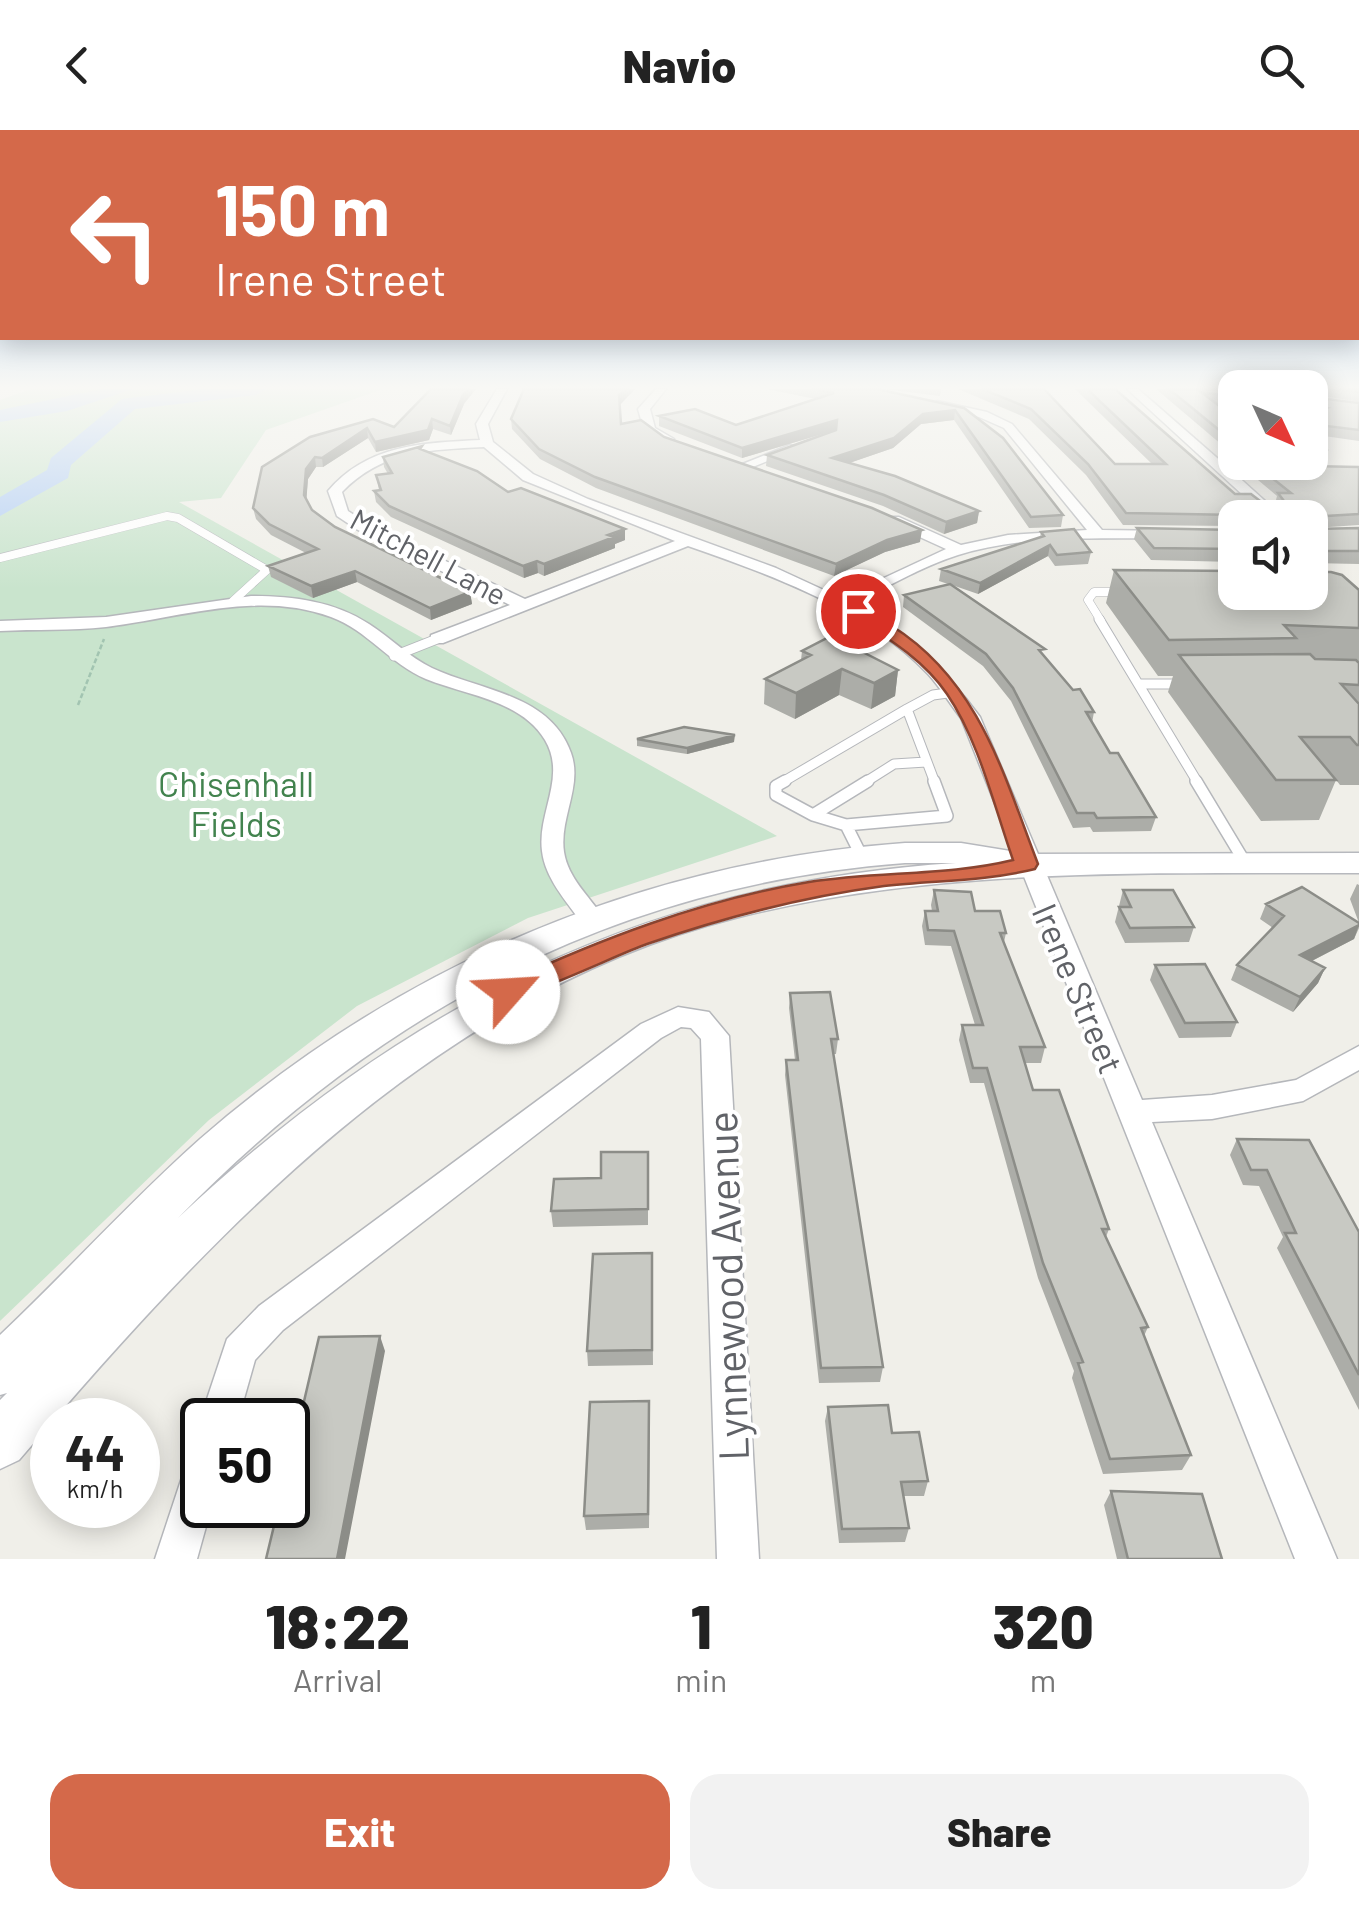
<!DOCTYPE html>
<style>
body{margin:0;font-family:Barlow,sans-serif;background:#f2f2f2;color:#222;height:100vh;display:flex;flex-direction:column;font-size:38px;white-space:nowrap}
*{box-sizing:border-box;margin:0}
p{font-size:32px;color:#767676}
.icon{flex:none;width:55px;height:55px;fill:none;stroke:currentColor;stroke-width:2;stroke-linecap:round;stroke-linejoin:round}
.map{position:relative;height:1429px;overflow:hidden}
.sheet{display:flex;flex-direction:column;background:#fff;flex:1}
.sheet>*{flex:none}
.hud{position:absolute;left:0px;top:0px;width:1360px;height:210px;box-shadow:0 5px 25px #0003;background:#d4694a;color:#fff;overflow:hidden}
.needle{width:65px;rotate:134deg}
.buttons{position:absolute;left:1218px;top:240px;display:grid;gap:20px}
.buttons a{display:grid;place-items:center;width:110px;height:110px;border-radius:20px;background:#fff;box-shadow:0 5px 25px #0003;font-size:50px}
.speed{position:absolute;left:30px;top:1268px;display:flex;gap:20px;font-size:50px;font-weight:700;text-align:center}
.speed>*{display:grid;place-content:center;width:130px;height:130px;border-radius:50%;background:#fff;box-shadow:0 5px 25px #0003;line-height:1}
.speed small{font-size:25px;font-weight:400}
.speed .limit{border:5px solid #111;border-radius:15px;background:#fff;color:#111}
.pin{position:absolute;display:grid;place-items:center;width:85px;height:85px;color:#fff;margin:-42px;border:5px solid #fff;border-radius:50%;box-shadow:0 2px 10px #0007}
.me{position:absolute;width:110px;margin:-55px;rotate:64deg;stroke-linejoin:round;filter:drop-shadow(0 0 8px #0008)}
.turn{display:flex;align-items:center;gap:35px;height:210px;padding:0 50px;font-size:45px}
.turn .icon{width:130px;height:130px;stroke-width:2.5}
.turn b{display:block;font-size:70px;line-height:85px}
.eta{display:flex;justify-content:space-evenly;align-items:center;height:170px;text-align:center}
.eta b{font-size:60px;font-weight:800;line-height:70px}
.action{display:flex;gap:20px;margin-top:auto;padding:20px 50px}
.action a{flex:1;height:115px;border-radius:30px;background:#d4694a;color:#fff;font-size:40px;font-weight:800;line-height:115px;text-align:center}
.action a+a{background:#f2f2f2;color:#222}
header{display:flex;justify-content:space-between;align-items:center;height:130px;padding:0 50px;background:#fff;font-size:45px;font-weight:800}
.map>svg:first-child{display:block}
</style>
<header><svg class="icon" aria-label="back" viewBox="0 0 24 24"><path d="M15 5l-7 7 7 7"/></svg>Navio<svg class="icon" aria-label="search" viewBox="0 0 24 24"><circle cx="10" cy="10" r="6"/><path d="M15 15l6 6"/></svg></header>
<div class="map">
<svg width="1359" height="1429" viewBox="0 0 1359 1429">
<rect width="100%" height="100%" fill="#f0efe9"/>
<path fill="#c9e4cd" d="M31,259H383L266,300L221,368L179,372L777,706L528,788L357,876L209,990L0,1191V270Z"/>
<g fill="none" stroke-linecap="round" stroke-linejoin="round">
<path fill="#b3cff5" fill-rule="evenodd" d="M102,259H133L67,281L0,292V280Z
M204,259H266L256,265L135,279L71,335L68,348L0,386V367L47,340L51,328L122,269Z"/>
<defs>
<path id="lane-far2" d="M0,428L167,386L178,388L267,440L233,471
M1101,491L1088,470L1094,462H1123"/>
<path id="lane-far1" d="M1099,489L1198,653
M394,526L437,509
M1139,554H1185
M781,653L907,579
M864,653L894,634L926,632
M935,653L907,579L933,565L955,562"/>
<path id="lane" d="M785,651L776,656V665L813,685L868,651
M1196,651L1246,734
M813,685L846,695
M862,727L846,695L947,686L934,651"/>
<path id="street" d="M497,259H507L488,294L493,312L533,344L588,369L776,438L841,468L946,419L889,393V387H899L961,415L1008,405L1087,400L1004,298L979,287L933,276L937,271L987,282L1012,294L1102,400L1171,401V407L1166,408C1097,409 1025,404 958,425C921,437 887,457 853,474C907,506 943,536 980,587L1142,970L1212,965L1296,950L1359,916V940L1303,971L1212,989L1152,992L1337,1429H1295L961,588C950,574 940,557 928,544C866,479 771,445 688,416L443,513H431V505L510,475L358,400L337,386L328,361C368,314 423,313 480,310L476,294ZM484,317L523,350L675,411L525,469L368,394L348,381L342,362C382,320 430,320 484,317Z
M656,259H666L650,279L655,298L674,309V315H666L644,300L638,279Z
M1127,259H1138L1224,334L1295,335L1297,338L1291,342H1233L1284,388H1268Z
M790,315L800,318L745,340L735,337Z
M251,466C292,466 334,471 369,494C391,508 409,527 432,538C481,561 550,564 571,623C583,656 559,688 564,722C568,748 589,766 603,787L600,793H582C566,771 545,748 542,721C537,683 567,647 545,610C521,570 465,565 426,549C390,534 367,500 331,487C257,460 180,488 106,497C71,501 35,499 0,501V491L106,487Z
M678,877L709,882L729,906L759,1429H717L701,909L691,898L681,897L661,908L283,1200L255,1230L238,1290H202V1296L200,1290L227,1209L259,1176L641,894Z
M202,1324V1375H212L197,1429H155L188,1329Z"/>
<path id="secondary" d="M905,713H961L1029,724L1359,723V743C1150,744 939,736 735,788C434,864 212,1104 19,1330L0,1339V1270L7,1263L0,1265V1205C68,1141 130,1071 200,1009C400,835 641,732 905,713ZM905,733H956C643,753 405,876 178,1088C380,881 615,755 905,733Z"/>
</defs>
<use href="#lane-far2" stroke="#b5b7bb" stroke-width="9"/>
<use href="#lane-far1" stroke="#b5b7bb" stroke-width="11"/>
<use href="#lane" stroke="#b5b7bb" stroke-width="14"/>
<use href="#street" stroke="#b5b7bb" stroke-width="3"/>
<use href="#secondary" stroke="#b7b9be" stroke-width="3"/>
<path stroke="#a2c4b1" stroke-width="2.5" stroke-dasharray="5 2.5" stroke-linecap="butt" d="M78,575L104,509"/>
<use href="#lane-far2" stroke="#fff" stroke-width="8"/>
<use href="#lane-far1" stroke="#fff" stroke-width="9"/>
<use href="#lane" stroke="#fff" stroke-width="11"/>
<use href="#street" fill="#fff" fill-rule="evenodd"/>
<use href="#secondary" fill="#fff" fill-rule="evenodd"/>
</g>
<path fill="#acada8" d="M766,259H877L964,278L1063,385L1061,397L1029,398L954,290L921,294L893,318L849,333L979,381L977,393L944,404L883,376L766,336L767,325L836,300L742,328L659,296V286L736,295L816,269Z
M884,259H941L940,266Z
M958,259H1044L1115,334H1152L1075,259H1117V260L1235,364L1272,380H1279L1275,374L1277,366L1258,350L1262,335L1359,337V395L1314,398H1359V434L1310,433V388H1235V396L1123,395L1086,345L1029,289Z
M1156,259L1235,260V276L1216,274L1235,288V326Z
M1310,259H1359V272L1311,264L1310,267L1359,273V311L1310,304Z
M464,274L451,305L433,299L429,310L376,322L368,308L323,337H316L308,349L306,370L312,380L335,397L470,462L472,474L431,490L357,452L313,468L271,447L268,436L306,423L271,405L256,389L253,378L310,307L394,297Z
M620,275L621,294L664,307L920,412L885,422L834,446L596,358L540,329L512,299L511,289Z
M1310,309L1325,319L1321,330H1310Z
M422,320L508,362L625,410L615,414V418L544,446L538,443L524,448L391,387L376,372L374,361L379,360L376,345L388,344L384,337L383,327Z
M1137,398L1235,400V432L1151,430L1134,409Z
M1041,402L1091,422L1088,434L1055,436L1048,426L978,464L952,455L1043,526L1094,582L1092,593L1110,623L1156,687L1151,701L1093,702L1090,697L1073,698L1011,571L983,536L903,477L904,465L948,454L939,451L941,439L1040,407Z
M1114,440L1359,460V655H1340L1333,646L1336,650L1319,690L1261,691L1168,562L1173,546H1158L1106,473Z
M802,521L898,540L895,566L871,579L839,565L795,589L764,574L765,549L801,530Z
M637,609L734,612L687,624L637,616Z
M1357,754L1359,755V793L1350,769Z
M934,760L975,781L1006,803L1004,812L1045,917L1041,933H1025L1033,960L1109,1099L1106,1107L1148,1197L1144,1206L1191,1325L1182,1340L1103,1344L1072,1248L1074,1241L1038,1148L984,953H970L959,910L962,895H975L951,816L925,815L922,796L925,781H932L931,775Z
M1123,760L1194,797L1189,812L1125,813L1115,792Z
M1266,774L1359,793V798L1354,809L1312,831L1325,838L1318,853L1293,882L1231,850L1237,835L1273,798L1260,789Z
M1155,835L1237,892L1231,907L1179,908L1150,850Z
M790,863L838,909L836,924H833L883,1237L880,1252L819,1253L785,945L786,930H795L789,878Z
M1237,1009L1359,1102V1280L1277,1118L1283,1107L1259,1056L1243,1055L1230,1025Z
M648,1022V1095L553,1097L551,1081Z
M652,1123L653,1235L588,1236L587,1221Z
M828,1277L892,1303L928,1351L924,1366H904L909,1398L905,1412L839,1413L825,1291Z
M650,1286L649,1398L586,1400L584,1386Z
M1111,1361L1222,1429H1117L1104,1375Z"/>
<path fill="#8c8d88" d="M468,259H476L464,274L451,305L450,296L463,265Z
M626,259H635L620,275L619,265Z
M955,280L954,290L921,294L893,318L832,339V328L923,284Z
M432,289L433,299L429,310L376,322L375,312Z
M837,290L836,300L742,328V318Z
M367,298L368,308L323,337L322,328Z
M315,327L316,337L308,349L306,375L304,365L306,339Z
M979,381L977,393L944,404L946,392Z
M625,399V410L615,414V418L544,446V434Z
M922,400L920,412L885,422L834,446L836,434L887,410Z
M1050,415L1048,426L978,464L980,453Z
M537,431L538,443L524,448L523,436Z
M355,441L357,452L313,468L311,456Z
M470,462L472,474L431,490L430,478Z
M842,539L839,565L795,589L796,563Z
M898,540L895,566L871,579L874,553Z
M735,605L734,612L687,624V618Z
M1359,795L1354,809L1294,840L1300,825Z
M1325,838L1318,853L1293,882L1300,867Z
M380,1206L385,1221L345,1429H337Z"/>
<path fill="#c8c9c3" stroke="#8c8d88" stroke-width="2.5" d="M431,259H468L463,265L450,296L432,289L428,300L375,312L367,298L322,328L315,327L306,339L304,365L312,380L335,397L470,462L430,478L355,441L311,456L268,436L318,419L269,394L253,378L262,337L310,307L373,289L394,297Z
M524,259H626L619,265L621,294L641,290L664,307L872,378L922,400L887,410L836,434L595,347L539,319L511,289Z
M813,259H877L964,278L1003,308L1063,385L1031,387L955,280L923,284L894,308L832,328L895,346L979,381L946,392L884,365L767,325L836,300L837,290L742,318L659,286L695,279L736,295L834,263Z
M982,259H1044L1115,334H1166L1087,259H1115L1235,364H1251L1272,380L1290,379L1278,363H1291L1262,340H1268L1262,335L1359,337V384L1310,387L1314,399L1359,398V421H1310V388H1241L1239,385L1126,383L1088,334L1031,279Z
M1169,259L1235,260V267L1201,262L1235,288V313Z
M1310,259H1312L1310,267L1359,273V300L1310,294V285L1327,278L1310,275Z
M1336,259H1359V262Z
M1310,309L1325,319H1310Z
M422,316L420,319L477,341L508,362L521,358L625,399L608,405L614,407L544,434L537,431L523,436L389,376L374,361L381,360L376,345L392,343L383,327Z
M1137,398L1235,400V419L1154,418Z
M1074,399L1091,422L1057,425L1050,415L980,453L941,439L1044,406L1041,402Z
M1114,440L1235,441V462H1310V442H1331L1342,445L1359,460V498L1284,495L1296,508L1169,510Z
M950,454L1045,519L1039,520L1073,560L1080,559L1094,582H1086L1110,623H1118L1156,687L1097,688L1094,683H1077L1013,558L986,524L904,465Z
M831,506L898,540L874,553L842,539L796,563L765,549L811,525L802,521Z
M1310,524L1315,529L1356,530L1359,533V555L1341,554L1359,574V615H1357L1350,607H1300L1336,650H1276L1179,525Z
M684,597L735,605L687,618L637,609Z
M1302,757L1359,793V795L1300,825L1325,838L1300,867L1237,835L1284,786L1266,774Z
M934,760L971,762L975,781H1000L1006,803H1000L1045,917H1020L1033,960H1059L1109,1099H1102L1148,1197L1141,1198L1191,1325L1110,1329L1078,1233L1083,1232L1043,1133L987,938H973L962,895H983L954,801L928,800L925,781H938Z
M1123,760H1173L1194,797L1130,798L1119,777H1131Z
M1205,834L1237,892L1185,893L1155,835Z
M830,862L838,909H831L883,1237L821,1238L786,930H798L790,863Z
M1237,1009L1309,1010L1359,1102V1245L1285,1103H1296L1267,1040H1251Z
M601,1022H648V1079L551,1081L554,1049L601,1048Z
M652,1123V1220L587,1221L593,1124Z
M380,1206L337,1429H266L279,1375H288V1340L319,1207Z
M649,1271L648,1384L584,1386L590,1272Z
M888,1275L892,1303L919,1302L928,1351L901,1352L909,1398L842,1399L828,1277Z
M1111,1361L1202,1364L1222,1429H1128Z"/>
<linearGradient id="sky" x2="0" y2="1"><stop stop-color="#93bfed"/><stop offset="0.56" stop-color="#f8f8f5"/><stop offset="1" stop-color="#f8f8f5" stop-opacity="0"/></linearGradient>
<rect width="1359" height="459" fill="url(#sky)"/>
<path fill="#d4694a" stroke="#8a4430" stroke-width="2.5" d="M852,477C867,475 880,488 892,496C979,551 1003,643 1038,734L1035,739C982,752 936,750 884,756C802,767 725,787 647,814C620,823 516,874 499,869L495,862L499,856C598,810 701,770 809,752C877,741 948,746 1013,730C994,676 979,611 947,564C923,529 886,507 852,485Z"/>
<g text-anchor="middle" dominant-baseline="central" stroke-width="8" stroke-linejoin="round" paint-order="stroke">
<g font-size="30" fill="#606267" stroke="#fff">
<text transform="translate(429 426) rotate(28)">Mitchell Lane</text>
</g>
<g font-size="35" fill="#42834e" stroke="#fff">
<text x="236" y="653">Chisenhall<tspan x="236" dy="40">Fields</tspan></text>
</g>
<g font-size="35" fill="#606267" stroke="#fff">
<text transform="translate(1079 858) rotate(67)">Irene Street</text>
</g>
<g font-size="42" fill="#606267" stroke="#fff">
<text transform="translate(726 1156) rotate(-92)">Lynnewood Avenue</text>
</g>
</g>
</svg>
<div class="buttons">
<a><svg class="needle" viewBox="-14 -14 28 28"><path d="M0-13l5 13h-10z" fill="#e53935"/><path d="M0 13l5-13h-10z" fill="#767676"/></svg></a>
<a><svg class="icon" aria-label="sound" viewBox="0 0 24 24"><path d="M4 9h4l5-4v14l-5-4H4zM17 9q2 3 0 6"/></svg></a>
</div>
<div class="speed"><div>44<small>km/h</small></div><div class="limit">50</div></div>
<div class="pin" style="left:858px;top:481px;background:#d93025"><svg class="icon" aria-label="arrive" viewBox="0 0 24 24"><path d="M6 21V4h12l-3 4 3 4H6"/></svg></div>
<svg class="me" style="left:508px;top:862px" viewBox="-20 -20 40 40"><circle r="19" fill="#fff"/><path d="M0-13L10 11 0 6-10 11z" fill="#d4694a"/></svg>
<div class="hud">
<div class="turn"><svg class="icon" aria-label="left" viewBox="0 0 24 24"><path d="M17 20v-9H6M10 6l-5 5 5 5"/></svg><div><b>150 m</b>Irene Street</div></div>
</div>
</div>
<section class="sheet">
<div class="eta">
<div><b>18:22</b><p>Arrival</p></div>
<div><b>1</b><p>min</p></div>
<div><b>320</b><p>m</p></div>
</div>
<div class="action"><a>Exit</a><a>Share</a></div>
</section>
